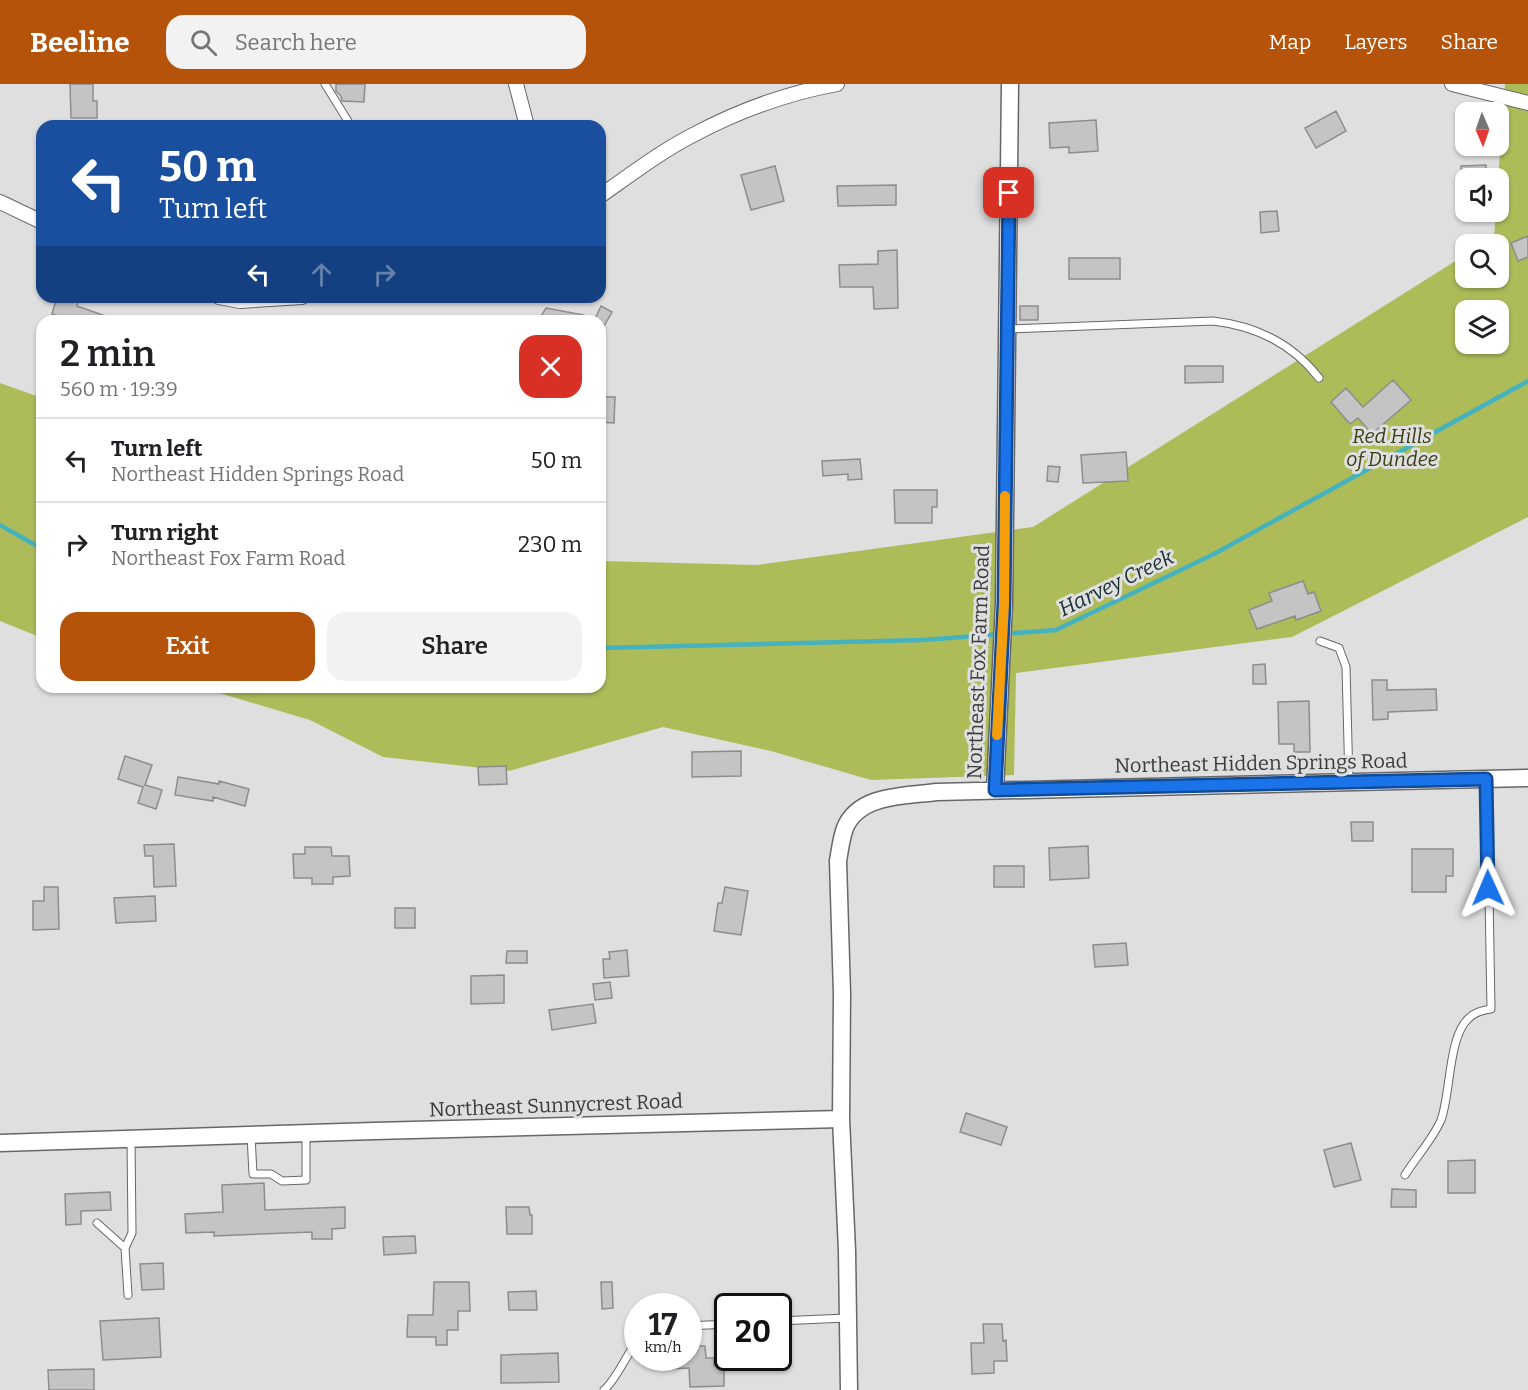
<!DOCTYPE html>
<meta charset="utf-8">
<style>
body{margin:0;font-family:Bitter,serif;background:#f2f2f2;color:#202124;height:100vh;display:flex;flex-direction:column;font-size:22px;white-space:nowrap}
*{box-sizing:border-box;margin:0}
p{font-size:20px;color:#757577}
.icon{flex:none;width:33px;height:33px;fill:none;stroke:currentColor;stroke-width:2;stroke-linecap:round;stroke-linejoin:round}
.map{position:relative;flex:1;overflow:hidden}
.drawer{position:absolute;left:36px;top:231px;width:570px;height:378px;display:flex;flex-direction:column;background:#fff;border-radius:18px;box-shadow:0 2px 4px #0004}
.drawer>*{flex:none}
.top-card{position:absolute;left:36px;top:36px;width:570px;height:183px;border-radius:18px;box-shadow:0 2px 4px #0004;background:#1a4fa0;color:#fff;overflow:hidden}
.needle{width:39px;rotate:178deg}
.controls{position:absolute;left:1455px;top:18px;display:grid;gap:12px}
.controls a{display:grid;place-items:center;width:54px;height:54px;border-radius:12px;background:#fff;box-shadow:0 2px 4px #0004;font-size:30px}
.speed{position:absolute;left:624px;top:1209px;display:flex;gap:12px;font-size:30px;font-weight:700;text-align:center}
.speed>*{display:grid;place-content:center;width:78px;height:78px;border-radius:50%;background:#fff;box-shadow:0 2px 4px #0004;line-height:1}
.speed small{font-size:15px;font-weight:400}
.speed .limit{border:3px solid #111;border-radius:9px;background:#fff;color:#111}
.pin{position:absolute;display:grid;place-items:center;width:51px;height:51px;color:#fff;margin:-26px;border-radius:12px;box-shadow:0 3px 9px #0006}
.me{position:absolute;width:66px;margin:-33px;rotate:359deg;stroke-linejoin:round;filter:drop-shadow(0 0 4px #0008)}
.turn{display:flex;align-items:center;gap:21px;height:126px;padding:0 24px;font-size:27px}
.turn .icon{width:78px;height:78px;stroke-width:2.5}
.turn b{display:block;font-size:42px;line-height:51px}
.lanes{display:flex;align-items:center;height:57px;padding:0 24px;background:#0003;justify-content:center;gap:30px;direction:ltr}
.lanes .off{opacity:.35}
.round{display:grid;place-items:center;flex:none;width:63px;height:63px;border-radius:18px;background:#f2f2f2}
.headline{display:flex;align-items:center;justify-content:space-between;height:102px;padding:0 24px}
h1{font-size:36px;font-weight:600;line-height:45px}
.button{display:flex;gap:12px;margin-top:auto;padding:12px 24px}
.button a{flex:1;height:69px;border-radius:18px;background:#b45309;color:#fff;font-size:24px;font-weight:600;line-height:69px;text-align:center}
.button a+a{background:#f2f2f2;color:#202124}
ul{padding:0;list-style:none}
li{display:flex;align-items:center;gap:18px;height:84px;padding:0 24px;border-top:2px solid #e0e0e0}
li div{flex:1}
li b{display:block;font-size:22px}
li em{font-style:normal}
header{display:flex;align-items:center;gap:36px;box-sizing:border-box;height:84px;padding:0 30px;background:#b45309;color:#fff}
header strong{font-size:28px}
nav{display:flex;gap:33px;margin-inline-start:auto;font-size:21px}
.search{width:420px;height:54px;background:#f2f2f2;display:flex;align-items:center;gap:15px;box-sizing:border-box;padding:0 21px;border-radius:18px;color:#757577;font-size:22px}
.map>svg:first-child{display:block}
</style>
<header>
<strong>Beeline</strong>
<div class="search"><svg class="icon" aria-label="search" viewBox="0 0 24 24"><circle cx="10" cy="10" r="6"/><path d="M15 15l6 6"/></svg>Search here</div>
<nav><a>Map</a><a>Layers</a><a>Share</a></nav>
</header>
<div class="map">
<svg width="1528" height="1306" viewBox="0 0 1528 1306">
<rect width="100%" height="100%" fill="#dfdfe0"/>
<path fill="#aebb59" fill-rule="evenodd" d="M1505,0H1528V433L1292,553L1016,589L1014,691L871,696L771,667L663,643L509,687L383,673L310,636L199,603H600V477L757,481L1033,443L1465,171L1466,194H1498V160H1481L1494,153L1496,128H1498V94ZM1466,226H1498V260H1466Z
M0,299L42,314V554L0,537Z"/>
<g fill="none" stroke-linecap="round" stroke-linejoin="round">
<path stroke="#45b2bf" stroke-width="4.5" d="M0,441L37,462L42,468
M600,564L923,556L1056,546L1214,470L1528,297"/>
</g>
<path fill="#c4c4c5" stroke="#8d8d8e" stroke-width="1.5" d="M70,0H93V17H97V34H71Z
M336,0H365L364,18L342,17L341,12L336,7Z
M1336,27L1346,47L1316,64L1305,44Z
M1096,36L1098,67L1069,69V63L1050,64L1049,39Z
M1486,81V94H1461V82Z
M775,82L784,117L751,126L741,91Z
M896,101V121L838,122L837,102Z
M1277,127L1279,147L1261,149L1260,128Z
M1528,152V173L1518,177L1511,159Z
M897,166L898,224L874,225L873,203H840L839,181L878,180V167Z
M1069,174H1120V195H1069Z
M57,213H80L77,222L114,235L113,237H73L52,230Z
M601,222L612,228L604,242L600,240V237H594Z
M1020,222H1038V236H1020Z
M546,224L584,231V237H538Z
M1185,282H1223V298L1185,299Z
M1393,296L1411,316L1372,350L1358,334L1350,340L1331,318L1346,304L1363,323Z
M600,313H615L614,339L600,338Z
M1126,368L1128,397L1083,399L1081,371Z
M860,375L862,395L848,396V390L823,392L822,377Z
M1048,382L1060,383L1058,398L1047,397Z
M894,406H937V423H932V439H895Z
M1303,497L1308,510L1314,508L1321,527L1296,536L1295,532L1257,545L1249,526L1272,517L1269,509Z
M1265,580L1266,600H1253V581Z
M1372,596H1387V606L1436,605L1437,626L1388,628V635L1373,636Z
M1309,617L1310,668H1294V660H1279L1278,618Z
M741,667V692L692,693V668Z
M125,672L152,681L145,701L162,706L156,725L138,719L143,703L118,695Z
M506,682L507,700L479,701L478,683Z
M178,693L219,700V697L249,705L245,722L213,713V717L175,711Z
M1351,738H1373V757H1352Z
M174,760L176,802L154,803L153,772H145L144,761Z
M1088,762L1089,794L1050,796L1049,764Z
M305,763H331L332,772H349L350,792L333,793V800H312V794H294L293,770H305Z
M1412,765H1453V792H1446V808H1412Z
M994,782H1024V803H994Z
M44,803H58L59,845L33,846V817H44Z
M725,803L748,807L741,851L714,847L718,819H722Z
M155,812L156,837L116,839L114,814Z
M395,824H415V844H395Z
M1126,859L1128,881L1095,883L1093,861Z
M627,866L629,892L604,894L603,875H610L609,868Z
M507,867H527V879H506Z
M504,891V919L471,920V892Z
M610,898L612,914L595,916L593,900Z
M593,920L596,939L552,946L549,926Z
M966,1029L1007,1043L1001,1061L960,1048Z
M1351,1059L1361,1096L1334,1103L1324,1066Z
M1475,1076V1109H1448V1077Z
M264,1099L265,1126L345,1123V1144L332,1145V1155H312V1148L214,1152V1148L186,1149L185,1130L223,1128L222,1101Z
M1392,1105L1416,1106V1123H1391Z
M110,1108L111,1126L81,1127V1140L66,1141L65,1110Z
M506,1123H529L530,1131H532V1150H507Z
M415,1152L416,1169L384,1171L383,1153Z
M163,1179L164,1205L142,1206L140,1180Z
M434,1198H469L470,1227H458V1246H447V1261H436V1253H407L408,1231H433Z
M601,1198H612L613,1224L602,1225Z
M536,1207L537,1226H509L508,1208Z
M159,1234L161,1273L103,1276L100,1237Z
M983,1240H1002L1003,1257L1006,1256L1007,1277H994V1289L972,1290L971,1259H984Z
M688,1262H705L706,1274H714V1282H724V1302L690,1303L689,1284L670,1285V1274H688Z
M558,1269L559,1298L501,1299V1271Z
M94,1285V1306H49L48,1286Z"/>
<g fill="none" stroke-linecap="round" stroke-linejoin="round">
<defs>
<path id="service" d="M325,0L351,42
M1007,245L1213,237C1256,242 1292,259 1319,294
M1320,557L1339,564L1346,583L1349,698
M251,1051L253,1090H271L282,1097L306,1096V1049
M1405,1091C1416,1073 1433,1055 1441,1036C1451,1009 1448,952 1469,934C1475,928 1483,926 1491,925L1487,695
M97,1139L125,1164L132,1149L131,1055
M125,1164L128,1211
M778,1237L846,1234
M688,1242L728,1240
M604,1306C617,1295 626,1271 638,1256"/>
<path id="minor" d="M516,0L527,42
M1452,0L1528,19
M600,112C630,91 660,68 693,51C738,27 788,9 837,0
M0,118L42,138
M219,213L240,217L302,213"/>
<path id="tertiary" d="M995,706L1004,519L1010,0
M0,1059L374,1047L841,1035
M849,1306L847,1167L841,1035L842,910L838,777C840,766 841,755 845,744C859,710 906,712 937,708L1528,694"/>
</defs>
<use href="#service" stroke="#676768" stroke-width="9"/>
<use href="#minor" stroke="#676768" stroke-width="16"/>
<use href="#tertiary" stroke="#676768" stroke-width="19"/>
<use href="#service" stroke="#fff" stroke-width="7"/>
<use href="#minor" stroke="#fff" stroke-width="14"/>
<use href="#tertiary" stroke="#fff" stroke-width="16"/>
</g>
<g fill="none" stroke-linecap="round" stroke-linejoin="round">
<defs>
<path id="route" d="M1009,109L1004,519L995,706L1486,695L1488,804"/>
</defs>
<use href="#route" stroke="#114b97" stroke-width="15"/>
<use href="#route" stroke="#1a73e8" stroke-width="10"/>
<path stroke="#f59e0b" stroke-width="10" d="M997,651L1004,519L1005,412"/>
</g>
<g text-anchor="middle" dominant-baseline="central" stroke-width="6" stroke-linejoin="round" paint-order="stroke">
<g font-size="20" font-style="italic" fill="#3a3f15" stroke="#dfdfe0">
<text x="1392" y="352">Red Hills<tspan x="1392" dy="23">of Dundee</tspan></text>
</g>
<g font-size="20" fill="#393a3a" stroke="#dfdfe0">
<text transform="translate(978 578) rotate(-88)">Northeast Fox Farm Road</text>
<text transform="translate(1261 679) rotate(-1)">Northeast Hidden Springs Road</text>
<text transform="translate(556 1021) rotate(-2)">Northeast Sunnycrest Road</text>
</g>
<g font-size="21" font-style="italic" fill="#172f32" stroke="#dfdfe0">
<text transform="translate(1116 499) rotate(-26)">Harvey Creek</text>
</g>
</g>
</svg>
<div class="controls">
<a><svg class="needle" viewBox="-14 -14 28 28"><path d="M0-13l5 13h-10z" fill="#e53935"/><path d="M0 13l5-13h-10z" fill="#757577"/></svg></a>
<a><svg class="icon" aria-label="sound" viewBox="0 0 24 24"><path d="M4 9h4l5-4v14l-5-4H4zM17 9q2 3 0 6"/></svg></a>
<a><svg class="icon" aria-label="search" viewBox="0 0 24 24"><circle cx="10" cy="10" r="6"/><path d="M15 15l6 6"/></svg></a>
<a><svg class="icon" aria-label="layers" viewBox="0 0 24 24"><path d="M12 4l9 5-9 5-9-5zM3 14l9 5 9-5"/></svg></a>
</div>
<div class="speed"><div>17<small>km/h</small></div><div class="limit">20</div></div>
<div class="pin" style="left:1009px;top:109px;background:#d93025"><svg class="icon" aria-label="arrive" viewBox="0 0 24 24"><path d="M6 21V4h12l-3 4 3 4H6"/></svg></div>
<svg class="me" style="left:1488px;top:804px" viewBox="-20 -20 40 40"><path d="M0-17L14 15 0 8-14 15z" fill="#1a73e8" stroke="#fff" stroke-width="4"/></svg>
<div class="top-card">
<div class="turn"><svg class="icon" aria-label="left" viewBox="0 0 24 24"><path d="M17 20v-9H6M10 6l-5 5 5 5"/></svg><div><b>50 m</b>Turn left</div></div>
<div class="lanes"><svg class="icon" aria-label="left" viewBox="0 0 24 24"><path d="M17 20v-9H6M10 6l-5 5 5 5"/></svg><svg class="icon off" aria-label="ahead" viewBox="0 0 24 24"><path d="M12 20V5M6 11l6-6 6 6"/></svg><svg class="icon off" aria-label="right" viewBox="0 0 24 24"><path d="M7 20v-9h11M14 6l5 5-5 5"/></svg></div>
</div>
<section class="drawer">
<div class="headline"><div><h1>2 min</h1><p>560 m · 19:39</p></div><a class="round" style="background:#d93025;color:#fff"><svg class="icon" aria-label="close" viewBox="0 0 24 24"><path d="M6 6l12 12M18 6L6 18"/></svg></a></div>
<ul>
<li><svg class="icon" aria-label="left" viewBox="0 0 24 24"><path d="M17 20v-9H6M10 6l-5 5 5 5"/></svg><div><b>Turn left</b><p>Northeast Hidden Springs Road</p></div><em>50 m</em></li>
<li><svg class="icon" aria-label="right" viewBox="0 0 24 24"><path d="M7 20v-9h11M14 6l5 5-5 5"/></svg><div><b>Turn right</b><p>Northeast Fox Farm Road</p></div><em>230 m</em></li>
</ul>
<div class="button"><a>Exit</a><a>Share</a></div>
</section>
</div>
